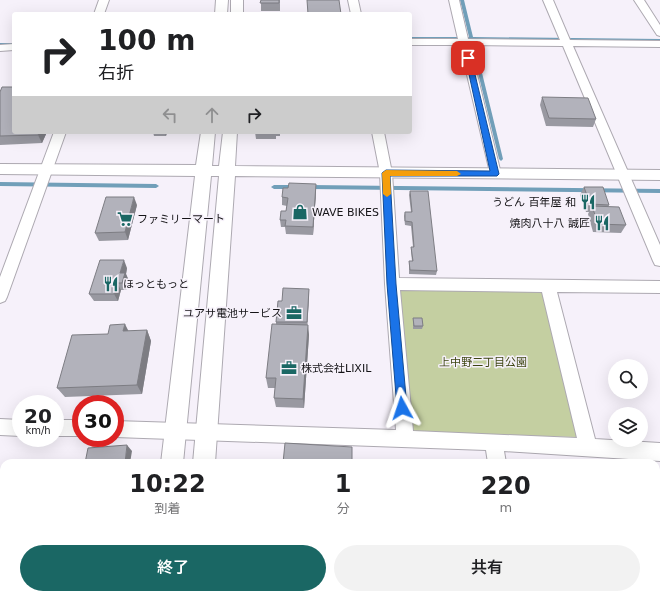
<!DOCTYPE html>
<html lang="ja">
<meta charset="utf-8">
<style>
body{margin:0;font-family:"DejaVu Sans","Noto Sans JP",sans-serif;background:#f2f2f2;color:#202124;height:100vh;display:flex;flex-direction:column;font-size:15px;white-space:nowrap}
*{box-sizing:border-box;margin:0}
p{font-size:13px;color:#757577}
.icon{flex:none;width:22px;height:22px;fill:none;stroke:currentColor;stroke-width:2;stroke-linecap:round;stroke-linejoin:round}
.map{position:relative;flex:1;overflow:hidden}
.details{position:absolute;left:0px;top:459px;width:660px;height:140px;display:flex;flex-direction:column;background:#fff;border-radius:12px 12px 0 0;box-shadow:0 4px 16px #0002}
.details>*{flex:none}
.banner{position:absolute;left:12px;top:12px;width:400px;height:122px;border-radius:4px;box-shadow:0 4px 16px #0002;background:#fff;color:#202124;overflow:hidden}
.controls{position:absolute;left:608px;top:359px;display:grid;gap:8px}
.controls a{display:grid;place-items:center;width:40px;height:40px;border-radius:50%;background:#fff;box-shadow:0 4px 16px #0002;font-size:20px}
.speed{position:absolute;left:12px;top:395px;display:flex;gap:8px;font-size:20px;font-weight:700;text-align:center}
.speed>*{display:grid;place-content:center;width:52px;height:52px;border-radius:50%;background:#fff;box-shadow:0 4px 16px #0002;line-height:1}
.speed small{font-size:10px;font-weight:400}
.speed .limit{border:6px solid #d22;background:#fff;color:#111}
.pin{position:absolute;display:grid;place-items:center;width:34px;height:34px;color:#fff;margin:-17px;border-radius:8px;box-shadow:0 2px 6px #0006}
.me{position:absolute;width:44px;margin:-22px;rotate:355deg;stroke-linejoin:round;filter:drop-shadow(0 0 3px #0008)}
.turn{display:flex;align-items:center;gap:14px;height:84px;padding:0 20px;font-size:18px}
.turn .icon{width:52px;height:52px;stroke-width:2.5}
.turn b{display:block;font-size:28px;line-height:34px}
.lanes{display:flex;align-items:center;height:38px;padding:0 20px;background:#0003;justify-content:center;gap:20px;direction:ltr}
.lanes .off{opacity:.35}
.eta{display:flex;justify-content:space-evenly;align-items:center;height:68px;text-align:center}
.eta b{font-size:24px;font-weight:600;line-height:28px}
.button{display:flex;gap:8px;margin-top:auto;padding:8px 20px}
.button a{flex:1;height:46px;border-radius:24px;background:#1a6764;color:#fff;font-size:16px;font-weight:600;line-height:46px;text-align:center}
.button a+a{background:#f2f2f2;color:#202124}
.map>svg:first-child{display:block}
</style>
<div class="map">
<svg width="660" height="599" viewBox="0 0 660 599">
<rect width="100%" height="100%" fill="#f6f1fa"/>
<path fill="#c4cfa1" d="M400,288L543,291L577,437L411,434Z"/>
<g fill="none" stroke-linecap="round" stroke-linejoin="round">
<path fill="#719fb9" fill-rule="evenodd" d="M460,0H464L473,37L660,39V41L474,40L503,159L501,161L499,159L470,40L410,39V37H469Z
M0,43H14V45H0Z
M0,182L156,184L159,186L156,188L0,186Z
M274,185H296L299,187L296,189H274L271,187Z
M310,185L660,189V193L310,189L307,187Z"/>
<defs>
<path id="minor" d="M99,0H109L104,14H94Z
M348,0H358L361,14H351Z
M449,0H459L468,39L560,40L543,0H553L570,40L660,41V47L573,46L660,245V266L655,265L653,261L563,46L470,45L501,174L499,177L495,178L491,177L460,45H410V39H458Z
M634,0H644L660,25V36L657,35Z
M14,44V50L0,51V45Z
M54,132H66L7,297L5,301L0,303V277Z
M372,132H384L392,173L399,278L660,281V293L557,292L595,439L660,443V461L504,451L506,463H488L486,450L115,437V421L396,430L385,284L380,173ZM400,290L542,292L577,438L413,431Z
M0,419L21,420V436L0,435Z
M55,420H81V436H55Z
M504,595H524V599H504Z"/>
<path id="tertiary" d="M216,0H228L227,14H215Z
M231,0H243V14H231Z
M201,132H215L212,166H219L223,132H237L235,166L660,170V180L235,176L215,463H193L219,176H211L183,463H161L195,176L0,174V164L196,165Z
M143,595H169V599H143Z
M179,595H205V599H179Z"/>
</defs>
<use href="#minor" stroke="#ada9b1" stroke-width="2"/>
<use href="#tertiary" stroke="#ada9b1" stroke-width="2"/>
<use href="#minor" fill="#fff" fill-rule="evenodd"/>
<use href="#tertiary" fill="#fff" fill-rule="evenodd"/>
</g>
<path fill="#9999a1" d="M261,0H280V11H261Z
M0,92L47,132L42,143L0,145Z
M542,97L596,119L593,127L546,126L540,105Z
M153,132H167L166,136H154Z
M255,132H280V136H276V139H256Z
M584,187L609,205L608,207L626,225L621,233L593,232L588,214L589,212H586L580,195Z
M410,191L437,271L436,275L409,274V261H412L411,251V247H413L411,226L405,225L404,216L405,212H411L409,195Z
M316,192L313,235L286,234L285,227H281L280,220L286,211L287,206L282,205V197Z
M137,205L128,240L99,241L95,233Z
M127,268L126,274L129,281L126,290H121L118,301H94L89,294Z
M309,289V296L307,325L309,335L304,408L276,407L274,398L275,388H268L266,378L276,324V322L282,301Z
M413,318L423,326L422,329H413Z
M147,330L151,341L142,394L65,397L57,388L108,334Z"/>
<path fill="#7d7d83" d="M40,132H47L42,143L38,135Z
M165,132H167L166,136Z
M316,184V192L313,235V227Z
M134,197L137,205L128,240L125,232Z
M124,260L127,268L126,274L129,281L126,290L122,283L120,273Z
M117,283L121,290L118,301L114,294Z
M309,289V296L307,330V322Z
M125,324L130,334L123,331Z
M308,325L309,335L304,408L303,399Z
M147,330L151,341L142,394L137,385Z
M127,445L132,451L130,463H125Z
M63,595H74L73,599H62Z"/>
<path fill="#b2b2bb" stroke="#7d7d83" d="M261,0H279V3H260Z
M307,0H339L341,14H308Z
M2,87H14V132H40L38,135L0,136V92Z
M542,97L588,98L596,119L549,118Z
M289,183L316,184L313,227L285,226L286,220H280L281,211H286L288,198L282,197L283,188H288Z
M584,187H603L609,205L590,204Z
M410,191H428L437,271L410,270L409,261H413L411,247H414L412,222L405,221V212H412Z
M106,197H134L125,232L95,233Z
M592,206L619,207L626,225L598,224Z
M100,260H124L120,273H125L122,283H117L114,294H89Z
M283,288L309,289L307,322H276L278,301H282Z
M413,318H422L423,326H414Z
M125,324L123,331L147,330L137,385L57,388L72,335L108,334L110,325Z
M272,324L308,325L303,399L274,398L276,378H266Z
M285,443L352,447V463H283Z
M127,445L125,463H85L88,448Z
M4,594V595H63L62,599H3Z"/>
<path fill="#1a73e8" stroke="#114b97" d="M465,56L471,58L499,174L497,176H390L396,284L407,408L406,411L402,412L398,411L397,408L387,284L382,173L386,170L490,171Z"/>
<path fill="#f59e0b" d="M386,170L457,171L461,174L457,176H390L391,194L387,197L383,194L382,173Z"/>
<defs>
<symbol id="restaurant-bare" viewBox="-9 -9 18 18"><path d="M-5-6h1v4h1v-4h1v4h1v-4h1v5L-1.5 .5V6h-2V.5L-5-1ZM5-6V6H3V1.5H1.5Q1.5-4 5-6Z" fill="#1a6764" stroke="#f6f1fa" stroke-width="2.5" paint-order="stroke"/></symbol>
<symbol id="shop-bare" viewBox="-9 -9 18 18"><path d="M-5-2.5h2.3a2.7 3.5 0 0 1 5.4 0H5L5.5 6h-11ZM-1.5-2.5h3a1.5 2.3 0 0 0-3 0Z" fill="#1a6764" stroke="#f6f1fa" stroke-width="2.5" paint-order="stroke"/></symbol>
<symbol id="supermarket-bare" viewBox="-9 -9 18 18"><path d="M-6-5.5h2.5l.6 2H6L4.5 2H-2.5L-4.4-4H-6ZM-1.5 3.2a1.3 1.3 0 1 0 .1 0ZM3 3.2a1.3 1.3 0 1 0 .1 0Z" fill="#1a6764" stroke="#f6f1fa" stroke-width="2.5" paint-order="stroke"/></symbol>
<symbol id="office-bare" viewBox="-9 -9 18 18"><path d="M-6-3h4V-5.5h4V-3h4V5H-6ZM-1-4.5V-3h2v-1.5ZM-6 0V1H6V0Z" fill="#1a6764" stroke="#f6f1fa" stroke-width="2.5" paint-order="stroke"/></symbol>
</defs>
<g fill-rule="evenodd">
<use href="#restaurant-bare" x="577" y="191" width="22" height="22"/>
<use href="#shop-bare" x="289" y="201" width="22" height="22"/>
<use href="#supermarket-bare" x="114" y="208" width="22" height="22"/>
<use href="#restaurant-bare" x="591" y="212" width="22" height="22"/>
<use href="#restaurant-bare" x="100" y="273" width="22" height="22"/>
<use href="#office-bare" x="283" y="302" width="22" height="22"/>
<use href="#office-bare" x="278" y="357" width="22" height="22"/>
</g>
<g text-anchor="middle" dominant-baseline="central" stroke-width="3" stroke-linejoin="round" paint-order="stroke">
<g font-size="11" fill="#151417" stroke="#f6f1fa" text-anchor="start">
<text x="576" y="202" text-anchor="end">うどん 百年屋 和</text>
<text x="312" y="212">WAVE BIKES</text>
<text x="137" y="219">ファミリーマート</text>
<text x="590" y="223" text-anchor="end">焼肉八十八 誠匠</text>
<text x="123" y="284">ほっともっと</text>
<text x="282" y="313" text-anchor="end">ユアサ電池サービス</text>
<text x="301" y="368">株式会社LIXIL</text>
</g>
<g font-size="11" fill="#3d4511" stroke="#f6f1fa">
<text x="483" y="362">上中野二丁目公園</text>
</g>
</g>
</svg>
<div class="controls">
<a><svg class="icon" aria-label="search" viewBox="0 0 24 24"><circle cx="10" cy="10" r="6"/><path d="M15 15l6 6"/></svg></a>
<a><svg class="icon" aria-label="layers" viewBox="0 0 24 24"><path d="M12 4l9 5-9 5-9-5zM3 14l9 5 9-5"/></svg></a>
</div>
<div class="speed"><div>20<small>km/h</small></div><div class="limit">30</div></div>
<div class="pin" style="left:468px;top:58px;background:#d93025"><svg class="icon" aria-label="arrive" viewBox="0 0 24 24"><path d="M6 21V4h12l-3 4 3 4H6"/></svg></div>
<svg class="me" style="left:402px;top:408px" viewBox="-20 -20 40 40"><path d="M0-17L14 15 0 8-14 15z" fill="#1a73e8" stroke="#fff" stroke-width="4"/></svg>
<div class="banner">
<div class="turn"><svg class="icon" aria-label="right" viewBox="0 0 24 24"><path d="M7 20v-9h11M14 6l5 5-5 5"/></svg><div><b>100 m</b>右折</div></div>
<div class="lanes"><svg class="icon off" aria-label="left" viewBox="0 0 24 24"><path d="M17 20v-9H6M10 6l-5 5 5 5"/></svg><svg class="icon off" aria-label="ahead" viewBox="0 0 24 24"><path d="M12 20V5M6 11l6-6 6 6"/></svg><svg class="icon" aria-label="right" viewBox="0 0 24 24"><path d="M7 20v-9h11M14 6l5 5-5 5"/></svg></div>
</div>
<section class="details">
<div class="eta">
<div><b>10:22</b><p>到着</p></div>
<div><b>1</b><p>分</p></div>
<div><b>220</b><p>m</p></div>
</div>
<div class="button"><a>終了</a><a>共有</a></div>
</section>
</div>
